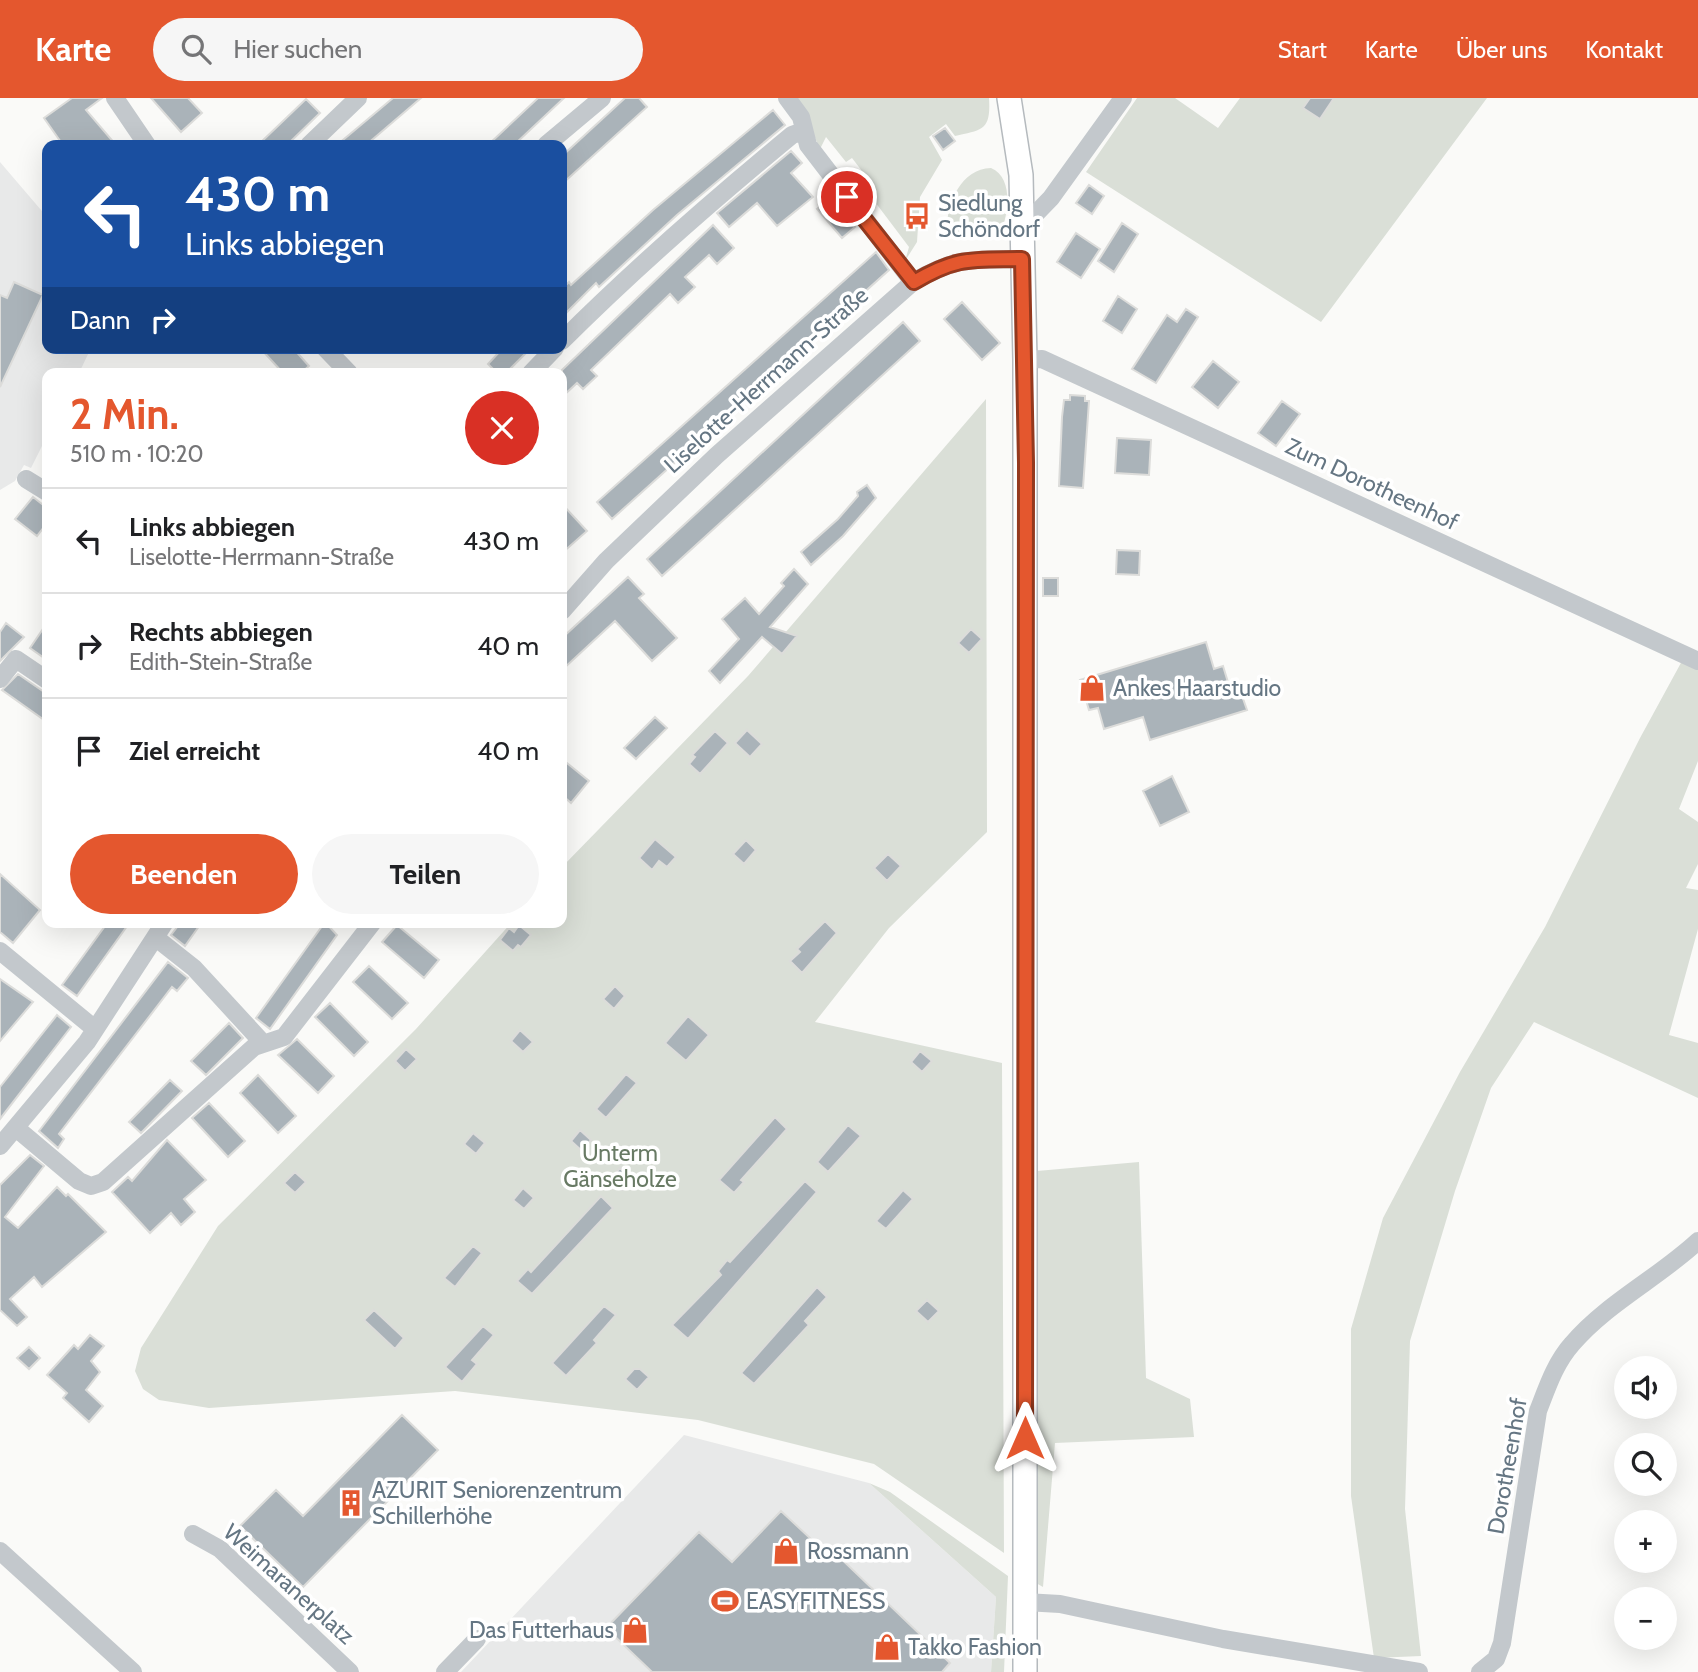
<!DOCTYPE html>
<html lang="de">
<meta charset="utf-8">
<style>
body{margin:0;font-family:Cabin,sans-serif;background:#f6f6f6;color:#202124;height:100vh;display:flex;flex-direction:column;font-size:26px;white-space:nowrap}
*{box-sizing:border-box;margin:0}
p{font-size:23px;color:#757577}
.icon{flex:none;width:38px;height:38px;fill:none;stroke:currentColor;stroke-width:2;stroke-linecap:round;stroke-linejoin:round}
.map{position:relative;flex:1;overflow:hidden}
.details{position:absolute;left:42px;top:270px;width:525px;height:560px;display:flex;flex-direction:column;background:#fff;border-radius:14px;box-shadow:0 7px 28px #0002}
.details>*{flex:none}
.top-card{position:absolute;left:42px;top:42px;width:525px;height:214px;border-radius:14px;box-shadow:0 7px 28px #0002;background:#1a4fa0;color:#fff;overflow:hidden}
.buttons{position:absolute;left:1614px;top:1258px;display:grid;gap:14px}
.buttons a{display:grid;place-items:center;width:63px;height:63px;border-radius:50%;background:#fff;box-shadow:0 7px 28px #0002;font-size:35px}
.pin{position:absolute;display:grid;place-items:center;width:60px;height:60px;color:#fff;margin:-30px;border:4px solid #fff;border-radius:50%;box-shadow:0 2px 7px #0007}
.me{position:absolute;width:77px;margin:-38px;rotate:0deg;stroke-linejoin:round;filter:drop-shadow(0 0 5px #0008)}
.turn{display:flex;align-items:center;gap:24px;height:147px;padding:0 28px;font-size:32px}
.turn .icon{width:91px;height:91px;stroke-width:2.5}
.turn b{display:block;font-size:49px;line-height:60px}
.then{display:flex;align-items:center;height:66px;padding:0 28px;background:#0003;gap:14px;font-size:26px}
.round{display:grid;place-items:center;flex:none;width:74px;height:74px;border-radius:37px;background:#f6f6f6}
.summary{display:flex;align-items:center;justify-content:space-between;height:119px;padding:0 28px}
h1{font-size:42px;font-weight:800;line-height:52px;color:#e4572e}
.cta{display:flex;gap:14px;margin-top:auto;padding:14px 28px}
.cta a{flex:1;height:80px;border-radius:42px;background:#e4572e;color:#fff;font-size:28px;font-weight:800;line-height:80px;text-align:center}
.cta a+a{background:#f6f6f6;color:#202124}
ul{padding:0;list-style:none}
li{display:flex;align-items:center;gap:21px;height:105px;padding:0 28px;border-top:2px solid #e0e0e0}
li div{flex:1}
li b{display:block;font-size:26px}
li em{font-style:normal}
header{display:flex;align-items:center;gap:42px;box-sizing:border-box;height:98px;padding:0 35px;background:#e4572e;color:#fff}
header strong{font-size:33px}
nav{display:flex;gap:38px;margin-inline-start:auto;font-size:24px}
.search{width:490px;height:63px;background:#f6f6f6;display:flex;align-items:center;gap:18px;box-sizing:border-box;padding:0 24px;border-radius:38px;color:#757577;font-size:26px}
.map>svg:first-child{display:block}
</style>
<header>
<strong>Karte</strong>
<div class="search"><svg class="icon" aria-label="search" viewBox="0 0 24 24"><circle cx="10" cy="10" r="6"/><path d="M15 15l6 6"/></svg>Hier suchen</div>
<nav><a>Start</a><a>Karte</a><a>Über uns</a><a>Kontakt</a></nav>
</header>
<div class="map">
<svg width="1698" height="1574" viewBox="0 0 1698 1574">
<rect width="100%" height="100%" fill="#fafaf8"/>
<path fill="#e8e9e9" d="M0,64L47,119V250H91L79,275H47V338L31,370L24,367L15,383L0,392Z
M684,1337L869,1385L996,1499L991,1574H461Z"/>
<path fill="#dadfd7" d="M797,0H989C991,32 983,32 955,38L946,26L929,39L942,62L920,99L917,144L905,163L909,149L872,100L866,112L850,89L865,77L852,60L846,64L826,39L820,51Z
M1137,0H1175L1218,30L1240,0H1487L1321,224L1086,74Z
M991,70C1012,79 1009,110 1003,128L992,139L955,141L947,130C947,105 961,71 991,70Z
M986,301L987,734L889,830L815,924L1002,965L1004,1455L874,1366L698,1322L455,1293L209,1310L159,1302L143,1291L135,1273L141,1250L218,1128L416,931L512,824H562V769L748,578Z
M1682,563L1698,571V663L1679,711L1698,724V766L1686,790L1698,792V831L1669,937L1698,945V1000L1534,924L1491,990L1455,1093L1410,1243L1405,1411L1421,1558L1374,1560L1351,1398V1231L1383,1120L1460,974L1545,829L1640,640Z
M1139,1064L1146,1280L1190,1301L1194,1339L1055,1345L1043,1489L1036,1485L1037,1073Z
M869,1385L890,1394L1008,1478L1004,1574H991L996,1499Z"/>
<path fill="#aab3b9" stroke="#dcdcda" stroke-width="2" d="M72,0H102L86,12L116,47H63L44,20Z
M151,0H188L202,15L181,34Z
M393,0H421L366,47H337Z
M538,0H564L514,47H488Z
M625,0H639L647,9L562,86V58Z
M1310,0H1334L1320,21L1303,10Z
M306,1L320,15L287,47H258Z
M773,12L785,27L677,117L599,189L596,185L562,219V191L569,184L571,187L653,112Z
M945,30L955,43L943,52L933,38Z
M791,53L802,65L791,75L813,99L777,128L757,105L729,129L717,115Z
M1089,87L1104,98L1092,116L1076,105Z
M831,100L855,129L842,140L817,111Z
M1122,125L1138,136L1114,174L1098,163Z
M713,127L734,150L717,166L709,157L685,179L695,189L678,205L670,196L591,272L597,278L583,291L577,285L562,299V272Z
M1076,135L1100,151L1081,180L1057,164Z
M876,154L889,172L612,421L597,404Z
M14,184L43,197L0,289V197L7,200Z
M1118,198L1137,211L1122,235L1103,223Z
M962,204L1000,245L982,262L944,221Z
M1186,211L1198,219L1156,285L1132,271L1167,217L1177,224Z
M903,224L920,243L662,478L647,461Z
M260,250H293L309,268L301,275H283Z
M503,250H531L506,275H497L488,266Z
M1213,263L1239,284L1218,310L1192,289Z
M1070,297L1085,298V303H1089L1083,390L1059,388L1062,319L1064,302H1070Z
M1282,303L1300,316L1276,348L1258,335Z
M1117,340L1151,342L1149,377L1115,375Z
M867,387L876,400L843,438L811,467L801,454L838,421L858,398L857,394Z
M33,399L47,410V425L37,438L15,421Z
M562,406L587,433L562,455Z
M1117,452L1140,453L1139,477L1116,476Z
M794,471L808,486L770,529L797,538L782,556L762,539L720,585L709,573L739,541L722,521L745,500L759,516L784,488L781,485Z
M628,479L644,496L639,500L677,540L652,563L615,523L562,572V540Z
M1043,480H1058V498H1043Z
M6,525L24,539L0,563V534Z
M47,525V562L30,550Z
M971,531L982,541L969,555L958,545Z
M1206,544L1214,571L1223,568L1231,594L1240,592L1247,612L1150,642L1143,619L1104,631L1098,610L1089,612L1080,582Z
M18,576L47,596V624L2,592Z
M655,619L667,630L636,661L624,650Z
M747,632L762,646L750,659L735,645Z
M715,633L728,645L700,676L689,666L695,659L692,657Z
M562,661L589,683L571,705L562,697Z
M1172,678L1189,714L1160,728L1143,693Z
M655,741L676,759L667,769L659,763L652,772L639,760Z
M746,742L756,752L744,766L733,756Z
M888,756L901,768L887,783L874,770Z
M0,776L40,812L13,845L0,834Z
M825,823L837,835L802,875L790,863L800,854L797,851Z
M108,824H130L77,898L62,887Z
M181,824H202L185,848L171,837Z
M325,824L337,837L270,931L256,920Z
M397,827L439,862L424,880L382,844Z
M519,827L531,837L521,849L518,847L513,853L500,842L509,830L514,834Z
M168,864L188,880L177,893L172,889L59,1036L64,1041L58,1050L39,1033Z
M369,868L408,905L392,921L353,884Z
M0,881L33,904L0,943Z
M615,888L625,898L614,911L603,901Z
M330,905L368,944L354,958L315,919Z
M57,917L71,929L0,1021V989Z
M688,918L709,937L686,963L665,945Z
M229,925L243,940L206,977L191,963Z
M520,932L533,944L523,954L511,943Z
M297,941L334,978L318,995L278,957Z
M406,951L417,961L405,973L395,963Z
M920,953L932,963L922,974L911,964Z
M626,976L637,985L606,1020L596,1011Z
M258,977L296,1018L278,1035L240,995Z
M170,982L182,993L141,1035L129,1024Z
M209,1005L245,1043L228,1059L192,1020Z
M775,1019L787,1031L741,1082L744,1084L734,1095L719,1082Z
M848,1027L861,1038L828,1074L817,1064Z
M580,1032L591,1042L582,1053L571,1043Z
M473,1035L485,1045L476,1056L464,1046Z
M167,1042L206,1082L184,1101L195,1114L181,1127L171,1115L150,1135L112,1094L128,1079L132,1083Z
M30,1057L44,1068L5,1119L18,1130L57,1089L66,1098L68,1096L106,1134L42,1189L34,1179L10,1201L27,1219L17,1228L0,1212V1087Z
M620,1070L632,1081L622,1092L610,1081Z
M295,1074L306,1084L295,1095L284,1085Z
M805,1083L817,1094L688,1241L672,1227L721,1177L718,1173L727,1162L730,1164Z
M523,1090L534,1100L524,1111L513,1102Z
M903,1092L913,1101L886,1131L876,1123Z
M601,1098L613,1110L532,1196L517,1183L528,1171L531,1174Z
M473,1148L482,1155L455,1189L444,1180Z
M817,1189L827,1199L805,1223L809,1227L754,1286L741,1275Z
M927,1202L939,1213L928,1224L916,1213Z
M604,1208L616,1217L594,1242L597,1245L566,1278L552,1265Z
M374,1212L404,1240L395,1251L364,1222Z
M483,1228L494,1237L472,1262L477,1266L462,1284L445,1269Z
M90,1237L104,1248L91,1263L100,1274L86,1292L103,1308L89,1324L63,1300L67,1295L47,1277L74,1247L78,1251Z
M29,1249L40,1260L29,1271L17,1260Z
M634,1271H640L649,1279L637,1292L625,1281Z
M402,1317L438,1352L303,1489L240,1428L276,1392L303,1418Z
M781,1413L827,1456L832,1452L950,1565L942,1574H652L606,1530L699,1434L732,1464Z"/>
<g fill="none" stroke-linecap="round" stroke-linejoin="round">
<defs>
<path id="major" d="M1009,0L1021,77L1025,262V1574"/>
</defs>
<use href="#major" stroke="#b5babe" stroke-width="26"/>
<path stroke="#c3c8cc" stroke-width="18" d="M115,0L147,47
M787,0L801,19L808,47L913,184
M309,47L358,0
M546,47L602,0
M1021,131L1051,100L1123,0
M562,243C635,170 712,103 792,37L803,33
M325,250L349,275
M1025,262L1042,261L1698,563
M531,275L555,250
M26,381L47,394
M562,513L606,463L717,357L913,184C958,158 972,162 1022,161
M0,581L16,561L47,582
M156,840L194,870L263,945
M0,853L95,931
M16,1030L79,1083L91,1088L103,1084L254,949L284,939L373,824
M0,1048L87,944L165,824
M193,1436L220,1451L350,1574
M0,1453L133,1574
M1025,1504L1060,1506L1223,1541L1419,1574
M445,1574L477,1541
M1480,1574L1496,1561L1502,1545L1538,1313C1547,1290 1555,1265 1572,1246C1607,1205 1658,1180 1698,1143"/>
<use href="#major" stroke="#fff" stroke-width="23"/>
</g>
<g fill="none" stroke-linecap="round" stroke-linejoin="round">
<defs>
<path id="route" d="M847,99L914,184C958,158 972,162 1022,161L1026,365L1025,1340"/>
</defs>
<use href="#route" stroke="#94391e" stroke-width="18"/>
<use href="#route" stroke="#e4572e" stroke-width="12"/>
</g>
<defs>
<symbol id="bus-bare" viewBox="-9 -9 18 18"><path d="M-5-6H5V4H4V6H2V4H-2V6H-4V4H-5ZM-3.5-4V0h7V-4ZM-3.5 1.2v1.5H-2V1.2ZM2 1.2v1.5H3.5V1.2Z" fill="#e4572e" stroke="#fff" stroke-width="2.5" paint-order="stroke"/></symbol>
<symbol id="shop-bare" viewBox="-9 -9 18 18"><path d="M-5-2.5h2.3a2.7 3.5 0 0 1 5.4 0H5L5.5 6h-11ZM-1.5-2.5h3a1.5 2.3 0 0 0-3 0Z" fill="#e4572e" stroke="#fff" stroke-width="2.5" paint-order="stroke"/></symbol>
<symbol id="building-bare" viewBox="-9 -9 18 18"><path d="M-4-6H4V6H1V3H-1V6H-4ZM-2.5-4.3h1.7v1.8h-1.7ZM.8-4.3h1.7v1.8H.8ZM-2.5-1h1.7V.8h-1.7ZM.8-1h1.7V.8H.8Z" fill="#e4572e" stroke="#fff" stroke-width="2.5" paint-order="stroke"/></symbol>
<symbol id="stadium-bare" viewBox="-9 -9 18 18"><path d="M0-5a6.5 5 0 1 0 0 10a6.5 5 0 1 0 0-10ZM-3.5-1.8h7v3.6h-7Z" fill="#e4572e" stroke="#fff" stroke-width="2.5" paint-order="stroke"/></symbol>
</defs>
<g fill-rule="evenodd">
<use href="#bus-bare" x="898" y="99" width="38" height="38"/>
<use href="#shop-bare" x="1073" y="571" width="38" height="38"/>
<use href="#building-bare" x="332" y="1386" width="38" height="38"/>
<use href="#shop-bare" x="767" y="1434" width="38" height="38"/>
<use href="#stadium-bare" x="706" y="1484" width="38" height="38"/>
<use href="#shop-bare" x="616" y="1513" width="38" height="38"/>
<use href="#shop-bare" x="868" y="1530" width="38" height="38"/>
</g>
<g text-anchor="middle" dominant-baseline="central" stroke-width="7" stroke-linejoin="round" paint-order="stroke">
<g font-size="23" fill="#657683" stroke="#fff" text-anchor="start">
<text x="938" y="105">Siedlung<tspan x="938" dy="26">Schöndorf</tspan></text>
<text x="1113" y="590">Ankes Haarstudio</text>
<text x="372" y="1392">AZURIT Seniorenzentrum<tspan x="372" dy="26">Schillerhöhe</tspan></text>
<text x="807" y="1453">Rossmann</text>
<text x="746" y="1503">EASYFITNESS</text>
<text x="614" y="1532" text-anchor="end">Das Futterhaus</text>
<text x="908" y="1549">Takko Fashion</text>
</g>
<g font-size="23" fill="#657683" stroke="#fff">
<text transform="translate(766 282) rotate(-42)">Liselotte-Herrmann-Straße</text>
<text transform="translate(1372 386) rotate(25)">Zum Dorotheenhof</text>
<text transform="translate(1507 1368) rotate(-80)">Dorotheenhof</text>
<text transform="translate(289 1486) rotate(42)">Weimaranerplatz</text>
</g>
<g font-size="23" fill="#687a64" stroke="#fff">
<text x="620" y="1055">Unterm<tspan x="620" dy="26">Gänseholze</tspan></text>
</g>
</g>
</svg>
<div class="buttons">
<a><svg class="icon" aria-label="sound" viewBox="0 0 24 24"><path d="M4 9h4l5-4v14l-5-4H4zM17 9q2 3 0 6"/></svg></a>
<a><svg class="icon" aria-label="search" viewBox="0 0 24 24"><circle cx="10" cy="10" r="6"/><path d="M15 15l6 6"/></svg></a>
<a>+</a>
<a>−</a>
</div>
<div class="pin" style="left:847px;top:99px;background:#d93025"><svg class="icon" aria-label="arrive" viewBox="0 0 24 24"><path d="M6 21V4h12l-3 4 3 4H6"/></svg></div>
<svg class="me" style="left:1025px;top:1340px" viewBox="-20 -20 40 40"><path d="M0-17L14 15 0 8-14 15z" fill="#e4572e" stroke="#fff" stroke-width="4"/></svg>
<div class="top-card">
<div class="turn"><svg class="icon" aria-label="left" viewBox="0 0 24 24"><path d="M17 20v-9H6M10 6l-5 5 5 5"/></svg><div><b>430 m</b>Links abbiegen</div></div>
<div class="then">Dann<svg class="icon" aria-label="right" viewBox="0 0 24 24"><path d="M7 20v-9h11M14 6l5 5-5 5"/></svg></div>
</div>
<section class="details">
<div class="summary"><div><h1>2 Min.</h1><p>510 m · 10:20</p></div><a class="round" style="background:#d93025;color:#fff"><svg class="icon" aria-label="close" viewBox="0 0 24 24"><path d="M6 6l12 12M18 6L6 18"/></svg></a></div>
<ul>
<li><svg class="icon" aria-label="left" viewBox="0 0 24 24"><path d="M17 20v-9H6M10 6l-5 5 5 5"/></svg><div><b>Links abbiegen</b><p>Liselotte-Herrmann-Straße</p></div><em>430 m</em></li>
<li><svg class="icon" aria-label="right" viewBox="0 0 24 24"><path d="M7 20v-9h11M14 6l5 5-5 5"/></svg><div><b>Rechts abbiegen</b><p>Edith-Stein-Straße</p></div><em>40 m</em></li>
<li><svg class="icon" aria-label="arrive" viewBox="0 0 24 24"><path d="M6 21V4h12l-3 4 3 4H6"/></svg><div><b>Ziel erreicht</b></div><em>40 m</em></li>
</ul>
<div class="cta"><a>Beenden</a><a>Teilen</a></div>
</section>
</div>
